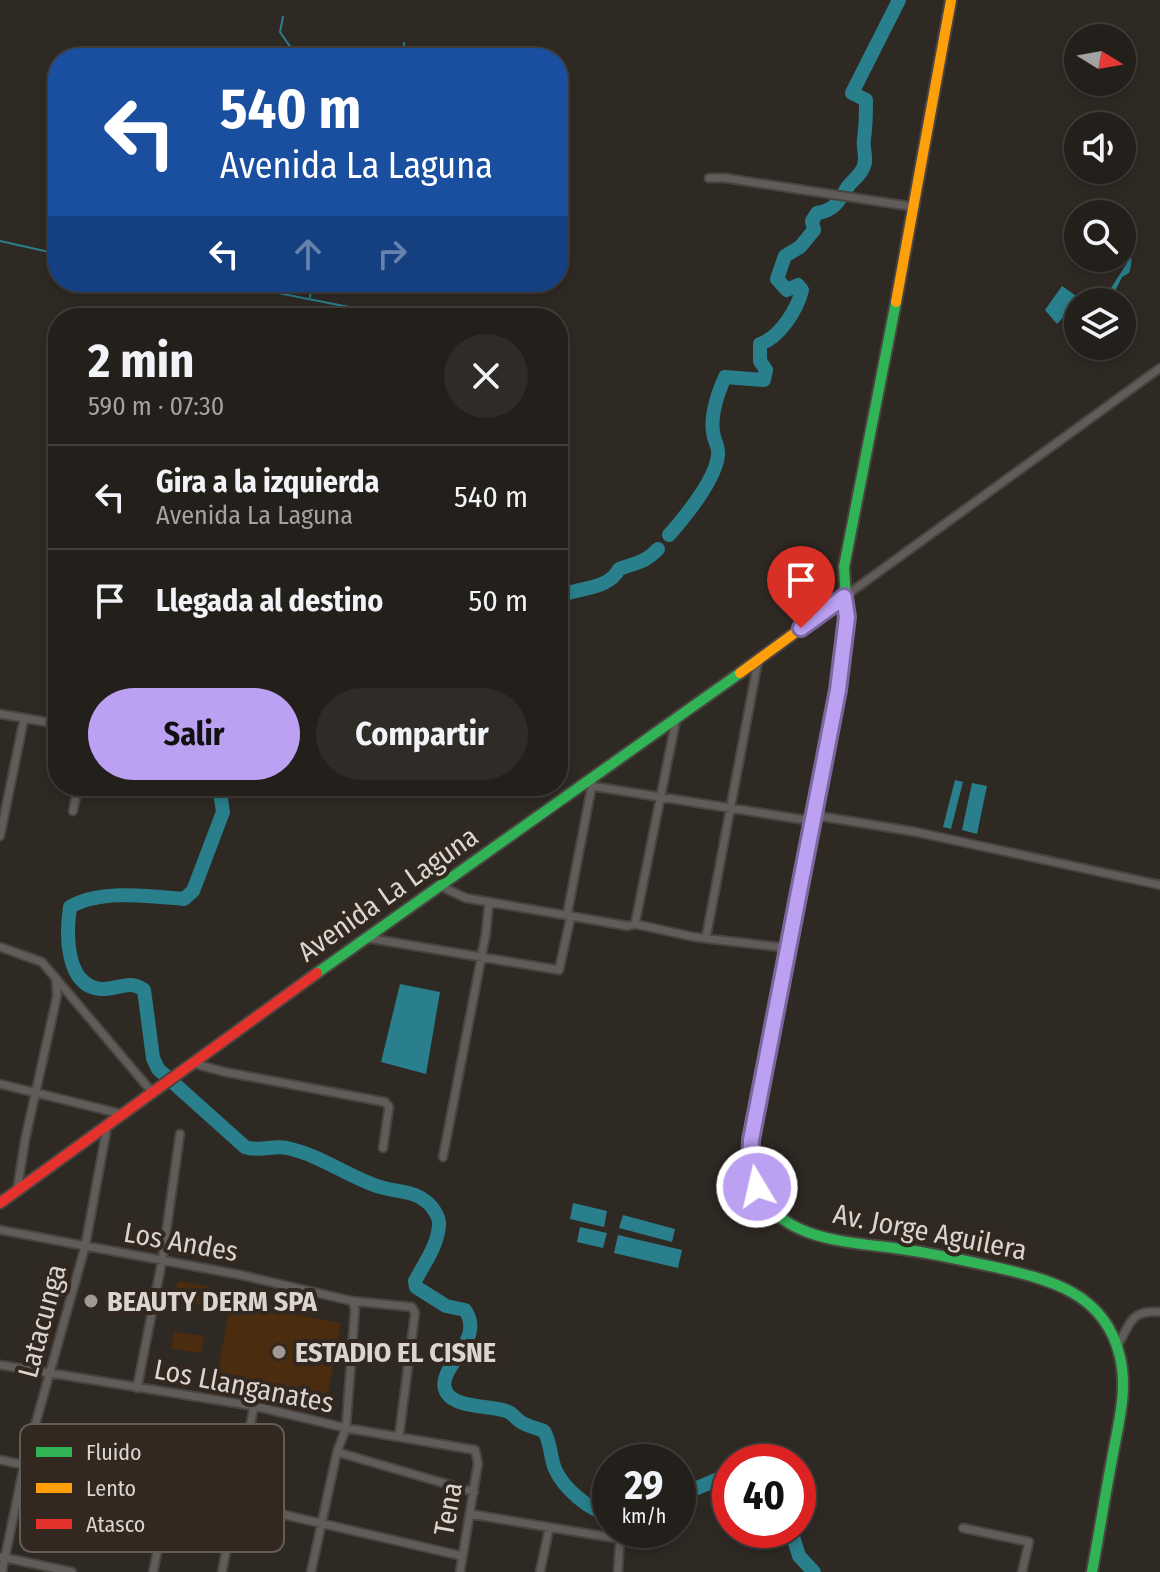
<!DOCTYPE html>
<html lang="es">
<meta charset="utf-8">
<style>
body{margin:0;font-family:"Fira Sans Condensed",sans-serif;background:#2f2c28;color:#f1f3f6;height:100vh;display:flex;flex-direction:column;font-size:30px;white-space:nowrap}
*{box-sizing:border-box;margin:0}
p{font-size:26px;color:#a3a2a3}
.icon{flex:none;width:44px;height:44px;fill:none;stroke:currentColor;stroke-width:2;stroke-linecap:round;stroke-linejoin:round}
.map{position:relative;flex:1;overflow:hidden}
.panel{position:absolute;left:48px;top:308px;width:520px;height:488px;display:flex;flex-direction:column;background:#231f1b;border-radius:32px;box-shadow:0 4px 12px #0003,0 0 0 2px #403d3a}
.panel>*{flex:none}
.top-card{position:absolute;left:48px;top:48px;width:520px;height:244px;border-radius:32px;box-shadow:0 4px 12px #0003,0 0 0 2px #403d3a;background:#1a4fa0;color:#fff;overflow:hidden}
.needle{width:52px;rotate:101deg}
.controls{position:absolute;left:1064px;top:24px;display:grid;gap:16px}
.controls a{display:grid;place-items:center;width:72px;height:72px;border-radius:50%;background:#231f1b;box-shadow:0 4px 12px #0003,0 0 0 2px #403d3a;font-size:40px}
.speed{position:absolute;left:592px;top:1444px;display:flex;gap:16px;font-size:40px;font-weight:700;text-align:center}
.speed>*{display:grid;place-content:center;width:104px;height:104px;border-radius:50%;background:#231f1b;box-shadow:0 4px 12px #0003,0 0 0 2px #403d3a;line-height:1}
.speed small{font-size:20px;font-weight:400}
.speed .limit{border:12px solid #d22;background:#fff;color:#111}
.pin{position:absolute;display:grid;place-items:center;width:68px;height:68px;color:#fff;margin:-82px -34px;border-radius:50% 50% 50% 0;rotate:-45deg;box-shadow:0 0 8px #0007}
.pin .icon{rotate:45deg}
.me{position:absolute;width:88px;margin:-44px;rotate:351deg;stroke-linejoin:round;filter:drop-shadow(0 0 6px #0008)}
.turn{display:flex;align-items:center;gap:28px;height:168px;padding:0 40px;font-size:36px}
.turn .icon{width:104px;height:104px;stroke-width:2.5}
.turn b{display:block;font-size:56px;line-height:68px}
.lanes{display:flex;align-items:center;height:76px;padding:0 40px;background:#0003;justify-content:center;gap:40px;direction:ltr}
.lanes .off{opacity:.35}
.round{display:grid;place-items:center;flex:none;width:84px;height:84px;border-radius:42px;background:#2f2c28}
.head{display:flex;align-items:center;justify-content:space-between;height:136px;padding:0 40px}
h1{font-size:48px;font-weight:700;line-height:60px}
.action{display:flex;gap:16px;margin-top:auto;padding:16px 40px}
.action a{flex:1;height:92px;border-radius:48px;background:#bca0f2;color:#111;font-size:32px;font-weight:700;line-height:92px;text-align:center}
.action a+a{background:#2f2c28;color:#f1f3f6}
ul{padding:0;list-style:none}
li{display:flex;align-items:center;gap:24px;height:104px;padding:0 40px;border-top:2px solid #403d3a}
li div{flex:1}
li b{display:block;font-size:30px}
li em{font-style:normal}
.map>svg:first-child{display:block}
</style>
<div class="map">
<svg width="1160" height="1572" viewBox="0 0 1160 1572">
<rect width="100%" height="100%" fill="#2f2924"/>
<path fill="#4c2c0e" d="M178,1281L209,1287L204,1306L172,1301Z
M231,1302L341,1323L326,1402L216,1381Z
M174,1332L204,1336L201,1353L171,1349Z"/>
<path fill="#297f8c" d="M1122,243C1133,251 1133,261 1129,273L1122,277L1110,302H1078V308H1072L1057,324L1045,310L1062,286L1082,300L1104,299L1127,263Z
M955,780L963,782L951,829L943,827Z
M972,783L987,786L977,834L962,830Z
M400,984L440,992L426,1074L381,1062Z
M573,1203L607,1211L604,1227L570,1219Z
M623,1215L675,1229L672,1242L619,1228Z
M580,1227L607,1233L603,1248L577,1242Z
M618,1235L682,1250L678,1268L614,1253Z"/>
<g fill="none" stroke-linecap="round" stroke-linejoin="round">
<path stroke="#297f8c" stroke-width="2" d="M283,17L280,32L298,58
M399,58L403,53L404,43
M0,241L58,254
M223,282L359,309L358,318
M310,297L312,282"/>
<path stroke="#297f8c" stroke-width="14" d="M669,535C685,517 716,479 718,455C719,448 716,444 714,437C709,418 717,395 725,377L764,380L766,370L760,361V344C780,337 797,310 802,290L798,285L787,290L777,279L785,256L800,247L814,230L812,221L817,213C836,210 839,200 849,185C853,180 859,176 862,170C869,160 862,149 864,139C866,126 866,114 866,100L852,93L899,0
M558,597C577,587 609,590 619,569C635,563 645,563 658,549
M219,786L223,812L193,891L184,899C151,896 99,889 70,907C66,933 65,986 101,989C118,990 129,979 144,990L153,1058L158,1069L245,1147C260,1152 273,1145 287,1148C320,1155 347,1176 377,1186C393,1192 411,1190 424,1200C431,1204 440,1217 439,1225C438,1245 424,1264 415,1281L416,1287L446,1306L465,1310C486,1340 438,1366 445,1389C451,1409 490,1405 506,1411C513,1413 515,1418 521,1422C527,1426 536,1428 544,1431C551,1443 550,1457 555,1469C564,1489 589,1510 610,1515
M678,1488L690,1491L730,1474
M791,1530L799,1556L814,1572"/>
<defs>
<path id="street" d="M709,178H725L915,207
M844,597L1160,368
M0,714L58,724
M588,780L592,785L597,787L812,821
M73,811L78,786
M813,815L916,832L1160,885
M0,836L24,719
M440,886L466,898L628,926L635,924L694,937L787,948
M567,915L592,785
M635,924L676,720
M367,938L559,970L571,916
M706,938L758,661
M0,947L42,962L152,1092
M192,1063L225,1072L385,1102L389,1107L383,1148
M0,1084L122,1114
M443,1157L486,933L489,902
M17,1191L25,1140L57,996L56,980
M0,1230L241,1275L352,1301L412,1307L415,1313L399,1436
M1119,1343C1131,1321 1132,1310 1160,1312
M0,1365L254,1406L346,1428L475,1450L478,1463L460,1572
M137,1388L162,1261L180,1134
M337,1452L474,1492
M0,1460L169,1495L264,1510L462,1556
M470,1514L620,1539L618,1572
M963,1528L1029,1542L1022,1572
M2,1557L72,1572
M2,1572L24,1465L85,1247L107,1127
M153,1572L169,1495
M222,1572L254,1406
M311,1572L337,1452L346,1428L355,1309L352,1301
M540,1572L549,1529"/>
<path id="fast" d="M821,777L838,690L847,617L844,567L896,302
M317,973L740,673
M759,1099C753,1128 746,1160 758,1188C780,1242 853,1242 901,1249C931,1253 961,1260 990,1266C1047,1279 1105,1291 1120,1357C1128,1391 1118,1425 1112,1459C1105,1496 1099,1534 1092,1572"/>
<path id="slow" d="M896,302L951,0
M740,673L844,597
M759,1099L821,777"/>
<path id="jam" d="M0,1203L317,973"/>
</defs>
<use href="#street" stroke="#494440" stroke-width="11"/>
<use href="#fast" stroke="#494440" stroke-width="14"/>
<use href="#slow" stroke="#494440" stroke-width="14"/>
<use href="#jam" stroke="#494440" stroke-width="14"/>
<use href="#street" stroke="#605c59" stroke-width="7"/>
<use href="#fast" stroke="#30b455" stroke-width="10"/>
<use href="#slow" stroke="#ff9f0a" stroke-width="10"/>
<use href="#jam" stroke="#e5322d" stroke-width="10"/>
</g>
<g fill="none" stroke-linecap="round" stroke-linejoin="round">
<defs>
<path id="route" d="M757,1187L750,1165L751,1140L838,690L847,617L844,597L801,628"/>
</defs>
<use href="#route" stroke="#7a689d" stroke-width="20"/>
<use href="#route" stroke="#bca0f2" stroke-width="14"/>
</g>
<g fill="#9f9893" stroke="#332820" stroke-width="3">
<circle cx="91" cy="1301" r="8"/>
<circle cx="279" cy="1352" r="8"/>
</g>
<g text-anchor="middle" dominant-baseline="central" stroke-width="8" stroke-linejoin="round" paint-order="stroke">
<g font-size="28" fill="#dbd4cf" stroke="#332820">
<text transform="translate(388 894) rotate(-35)">Avenida La Laguna</text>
<text transform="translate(930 1232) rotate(11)">Av. Jorge Aguilera</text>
<text transform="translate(181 1242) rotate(10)">Los Andes</text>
<text transform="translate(42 1321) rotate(-75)">Latacunga</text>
<text transform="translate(244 1386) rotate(11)">Los Llanganates</text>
<text transform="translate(448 1509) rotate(-80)">Tena</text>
</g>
<g font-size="28" font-weight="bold" fill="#dbd4cf" stroke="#332820" text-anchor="start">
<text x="107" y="1301">BEAUTY DERM SPA</text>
<text x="295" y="1352">ESTADIO EL CISNE</text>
</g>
</g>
<rect x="20" y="1424" width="264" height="128" rx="12" fill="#332820" stroke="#655c55" stroke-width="2"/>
<rect x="36" y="1447" width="36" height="10" fill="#30b455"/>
<rect x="36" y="1483" width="36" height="10" fill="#ff9f0a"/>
<rect x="36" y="1519" width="36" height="10" fill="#e5322d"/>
<g font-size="22" fill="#dbd4cf">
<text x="86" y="1460">Fluido</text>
<text x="86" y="1496">Lento</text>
<text x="86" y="1532">Atasco</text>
</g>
</svg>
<div class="controls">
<a><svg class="needle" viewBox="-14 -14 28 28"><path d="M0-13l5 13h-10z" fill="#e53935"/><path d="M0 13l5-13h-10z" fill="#a3a2a3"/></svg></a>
<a><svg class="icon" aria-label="sound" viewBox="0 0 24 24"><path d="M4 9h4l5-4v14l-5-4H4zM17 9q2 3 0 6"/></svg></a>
<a><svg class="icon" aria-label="search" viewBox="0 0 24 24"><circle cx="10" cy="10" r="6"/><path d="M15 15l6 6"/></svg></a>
<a><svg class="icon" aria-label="layers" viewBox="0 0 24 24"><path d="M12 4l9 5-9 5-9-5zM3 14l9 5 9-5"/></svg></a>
</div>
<div class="speed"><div>29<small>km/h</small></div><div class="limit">40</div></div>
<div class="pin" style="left:801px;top:628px;background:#d93025"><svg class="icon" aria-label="arrive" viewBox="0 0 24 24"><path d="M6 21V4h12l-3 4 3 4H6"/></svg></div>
<svg class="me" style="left:757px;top:1187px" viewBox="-20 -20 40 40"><circle r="17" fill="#bca0f2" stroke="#fff" stroke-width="3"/><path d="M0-11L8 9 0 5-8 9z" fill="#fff"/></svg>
<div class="top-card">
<div class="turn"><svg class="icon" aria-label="left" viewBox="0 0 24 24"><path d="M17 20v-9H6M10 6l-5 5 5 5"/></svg><div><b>540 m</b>Avenida La Laguna</div></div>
<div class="lanes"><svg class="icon" aria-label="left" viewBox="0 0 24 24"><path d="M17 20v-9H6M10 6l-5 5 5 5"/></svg><svg class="icon off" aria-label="ahead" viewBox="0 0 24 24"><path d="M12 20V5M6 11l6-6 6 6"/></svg><svg class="icon off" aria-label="right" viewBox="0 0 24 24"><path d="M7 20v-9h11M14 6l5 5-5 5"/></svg></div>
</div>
<section class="panel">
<div class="head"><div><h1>2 min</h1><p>590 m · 07:30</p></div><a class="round"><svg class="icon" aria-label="close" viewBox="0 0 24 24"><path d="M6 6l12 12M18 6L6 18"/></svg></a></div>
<ul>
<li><svg class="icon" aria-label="left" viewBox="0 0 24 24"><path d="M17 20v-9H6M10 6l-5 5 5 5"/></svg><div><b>Gira a la izquierda</b><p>Avenida La Laguna</p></div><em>540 m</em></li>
<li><svg class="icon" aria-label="arrive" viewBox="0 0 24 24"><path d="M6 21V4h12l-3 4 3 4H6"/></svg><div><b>Llegada al destino</b></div><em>50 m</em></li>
</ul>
<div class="action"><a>Salir</a><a>Compartir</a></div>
</section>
</div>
